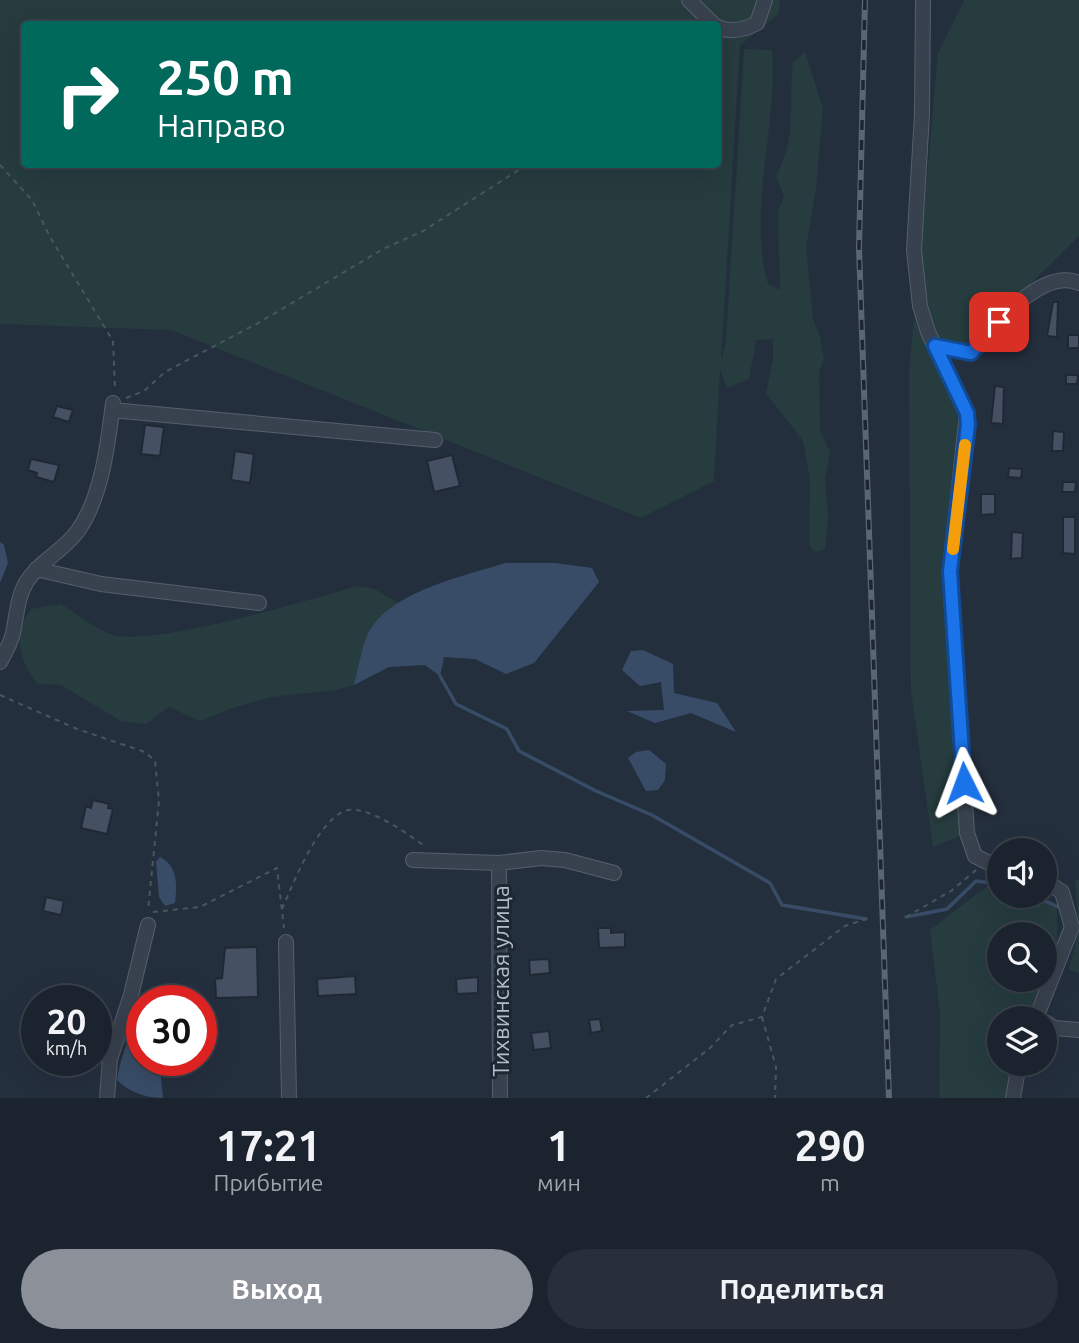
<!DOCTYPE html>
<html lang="ru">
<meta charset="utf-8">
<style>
body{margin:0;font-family:Ubuntu,sans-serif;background:#282f3a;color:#f1f3f6;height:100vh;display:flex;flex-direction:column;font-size:26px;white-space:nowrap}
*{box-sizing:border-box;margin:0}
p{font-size:23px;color:#a0a4aa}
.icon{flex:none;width:38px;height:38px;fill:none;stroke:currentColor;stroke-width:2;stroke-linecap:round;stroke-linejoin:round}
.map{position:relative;height:1098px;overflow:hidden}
.drawer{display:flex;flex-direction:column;background:#1b232e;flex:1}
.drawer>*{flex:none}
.banner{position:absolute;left:21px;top:21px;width:700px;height:147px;border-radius:7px;box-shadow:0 7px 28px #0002,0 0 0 2px #39404a;background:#00695c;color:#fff;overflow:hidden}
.tools{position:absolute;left:987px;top:838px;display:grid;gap:14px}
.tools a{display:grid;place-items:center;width:70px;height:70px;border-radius:50%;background:#1b232e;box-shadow:0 7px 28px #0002,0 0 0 2px #39404a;font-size:35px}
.speed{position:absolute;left:21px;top:985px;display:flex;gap:14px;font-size:35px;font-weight:700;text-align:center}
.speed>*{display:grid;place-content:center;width:91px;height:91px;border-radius:50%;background:#1b232e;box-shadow:0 7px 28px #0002,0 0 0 2px #39404a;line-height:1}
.speed small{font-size:18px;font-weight:400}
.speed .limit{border:10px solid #d22;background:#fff;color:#111}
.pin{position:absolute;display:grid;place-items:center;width:60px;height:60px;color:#fff;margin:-30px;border-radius:14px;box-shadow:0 4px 10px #0006}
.me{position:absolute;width:77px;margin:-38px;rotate:357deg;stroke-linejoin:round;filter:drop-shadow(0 0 5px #0008)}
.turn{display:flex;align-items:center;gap:24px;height:147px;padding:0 21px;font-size:32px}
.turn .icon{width:91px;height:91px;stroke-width:2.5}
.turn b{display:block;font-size:49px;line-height:60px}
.eta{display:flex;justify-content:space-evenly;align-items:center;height:119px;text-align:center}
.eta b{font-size:42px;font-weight:700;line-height:49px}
.cta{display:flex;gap:14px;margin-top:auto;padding:14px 21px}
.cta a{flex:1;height:80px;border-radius:42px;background:#8c9099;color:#fff;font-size:28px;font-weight:700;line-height:80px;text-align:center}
.cta a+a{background:#282f3a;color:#f1f3f6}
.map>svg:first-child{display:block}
</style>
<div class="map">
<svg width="1079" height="1098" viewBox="0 0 1079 1098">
<rect width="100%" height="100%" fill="#242f3e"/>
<path fill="#263c3f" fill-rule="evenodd" d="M0,0H780L779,14L740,45L721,360L726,341L744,49L772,50C778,127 747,209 768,284L780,290L778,212L784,196L776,176C798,136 788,104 793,62L805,52L823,108L816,188L806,247L813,319L820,337L824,360L819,371L820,431L830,452L825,480L828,517L825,549L814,552L809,545L810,478L803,441L766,393L773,359V339L756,340L749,379L727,388L720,369L714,481L641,518L172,330L0,324ZM24,24H718V164H24Z
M964,0H1079V236L965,349L941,343L931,318L920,257L938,53Z
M914,318L960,413L961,433L941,568L960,836L933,847L911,691L909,372Z
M357,586L374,589L399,603L371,628L354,685C328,694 300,692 273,697C247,702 224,711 200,721L169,707L146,724L121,721L61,685L37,684C19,659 12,635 31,609L60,604C76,612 93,628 110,634C147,649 313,599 357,586Z
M999,877V896H1042L1057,904V948L1045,975V934H999V980H1043L1026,1018H999V1064H1010L1006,1098H939L940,1014L930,930Z
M1075,880H1079V973L1069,969L1079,930Z"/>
<path fill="#394c67" d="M0,542L4,545L8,563L0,583Z
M505,563H555L592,568L599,582L534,663L506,674L475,659L444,657L440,676L425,665L389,667L354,685C359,668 362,642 371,628C396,590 465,576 505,563Z
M643,650L673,664L674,693L717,703L736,732L691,713L655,723L627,711L664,710L661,682L640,686L622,670L631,651Z
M649,750L666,764L665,780L658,790L646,791L628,758L636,752Z
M160,857C178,866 177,884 175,903L165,906L159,897L156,862Z
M142,1022V1060L164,1061L160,1069L163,1098C146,1098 129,1092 117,1080C120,1062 127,1034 142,1022Z"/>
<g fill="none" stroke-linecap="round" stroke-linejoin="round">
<path stroke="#394c67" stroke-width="3.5" d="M440,676L456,704L507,729L519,751L596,791L652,815L770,883L782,905L866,919
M1033,896L1063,909
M906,917L947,909L976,881L999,884"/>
</g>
<path fill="#455162" stroke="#1f2835" stroke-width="2" d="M1053,302H1058L1057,337L1047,336Z
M1068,335H1079V348H1068Z
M1066,375H1078L1077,384H1066Z
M995,386L1004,387L1003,424L991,423Z
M57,406L73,410L69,422L53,417Z
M145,425L164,427L160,456L141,454Z
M1053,431L1064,432L1063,451H1052Z
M235,451L254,454L250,483L231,480Z
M452,455L460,486L434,492L427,461Z
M31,459L59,465L54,482L36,477L37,473L28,470Z
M1009,468L1022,469L1021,478L1008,477Z
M1063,482H1076L1075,492H1062Z
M981,494H995V514L981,515Z
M1063,517H1075V554L1063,553Z
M1012,532L1023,533L1022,558L1011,559Z
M93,800L109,804L108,808L113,809L107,834L81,828L86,806L91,808Z
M46,897L64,901L61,915L43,911Z
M598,928H611V933L625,932V947L599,948Z
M257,947L258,997L216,998L215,979L222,978L225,948Z
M549,959L550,973L530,975L529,960Z
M355,976L356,994L318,996L317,979Z
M478,977V993L457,994L456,979Z
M600,1019L602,1031L591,1033L589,1020Z
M549,1031L551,1048L534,1050L531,1033Z"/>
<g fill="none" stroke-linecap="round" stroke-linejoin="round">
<defs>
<path id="minor" d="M689,0L713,24
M923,0L922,114L914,250L920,306L928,332L967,413L950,571L967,833L975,856L999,868
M718,27C731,33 744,30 757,23L765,0
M935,346L971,353C992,328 1041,267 1079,283
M112,410L435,440
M36,569L101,584L259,603
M0,662C5,653 11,643 13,633C17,615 17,597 27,581C40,561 63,551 77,532C102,498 108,443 113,403
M413,860L499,863L541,858L565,860L614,873
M499,863L500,1098
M286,942L289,1098
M1036,1018L1072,927L1062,892L1045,881
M1045,1022L1054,1028L1079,1030
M107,1098L110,1059L131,995L148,925
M1013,1098L1019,1064"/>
</defs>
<use href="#minor" stroke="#565f6c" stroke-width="16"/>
<path stroke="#44595c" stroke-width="2" stroke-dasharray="5 5" stroke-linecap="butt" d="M0,165L32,200L50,237L113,341L115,389
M126,398L144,391L165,372L260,322L383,249L423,231L528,164
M0,695L77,729L145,752L155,761L159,801L148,910
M282,909C294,882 315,827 342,812C364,801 409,835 426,847
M153,912L200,907L277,868L284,928
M906,917L951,891L976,870
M762,1017L776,1067L775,1098
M646,1098L710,1048L732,1025L762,1017L776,979L845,926L866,919"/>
<use href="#minor" stroke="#38414e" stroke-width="14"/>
<defs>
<path id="rail" d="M865,0L859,248L889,1098"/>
</defs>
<use href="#rail" stroke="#5a6575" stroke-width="6"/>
<use href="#rail" stroke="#1d2633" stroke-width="3.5" stroke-dasharray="10" stroke-linecap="butt"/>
</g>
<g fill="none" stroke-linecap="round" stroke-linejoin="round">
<defs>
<path id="route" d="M964,783L950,571L968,425L967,413L935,346L971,353L999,322"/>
</defs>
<use href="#route" stroke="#114b97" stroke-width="18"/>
<use href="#route" stroke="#1a73e8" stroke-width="12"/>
<path stroke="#f59e0b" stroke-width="12" d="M953,549L965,445"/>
</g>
<g text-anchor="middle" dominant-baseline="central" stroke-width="6" stroke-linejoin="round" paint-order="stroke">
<g font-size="23" fill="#b4bcc9" stroke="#1d2633">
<text transform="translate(500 981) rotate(-90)">Тихвинская улица</text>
</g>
</g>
</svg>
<div class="tools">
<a><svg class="icon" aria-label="sound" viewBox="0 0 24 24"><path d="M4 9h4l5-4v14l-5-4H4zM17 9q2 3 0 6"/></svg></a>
<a><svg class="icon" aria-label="search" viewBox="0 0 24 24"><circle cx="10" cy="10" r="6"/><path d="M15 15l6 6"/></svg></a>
<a><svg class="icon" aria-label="layers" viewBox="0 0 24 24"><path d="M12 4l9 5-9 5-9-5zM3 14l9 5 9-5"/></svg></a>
</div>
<div class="speed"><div>20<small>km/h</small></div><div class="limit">30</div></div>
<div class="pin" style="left:999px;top:322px;background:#d93025"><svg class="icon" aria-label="arrive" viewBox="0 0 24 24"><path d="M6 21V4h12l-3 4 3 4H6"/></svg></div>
<svg class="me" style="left:964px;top:783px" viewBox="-20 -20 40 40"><path d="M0-17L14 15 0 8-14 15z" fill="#1a73e8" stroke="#fff" stroke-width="4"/></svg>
<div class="banner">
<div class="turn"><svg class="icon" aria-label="right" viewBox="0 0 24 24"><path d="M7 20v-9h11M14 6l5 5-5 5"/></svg><div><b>250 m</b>Направо</div></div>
</div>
</div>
<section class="drawer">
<div class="eta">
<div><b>17:21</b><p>Прибытие</p></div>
<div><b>1</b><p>мин</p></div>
<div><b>290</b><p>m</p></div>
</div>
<div class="cta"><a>Выход</a><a>Поделиться</a></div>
</section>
